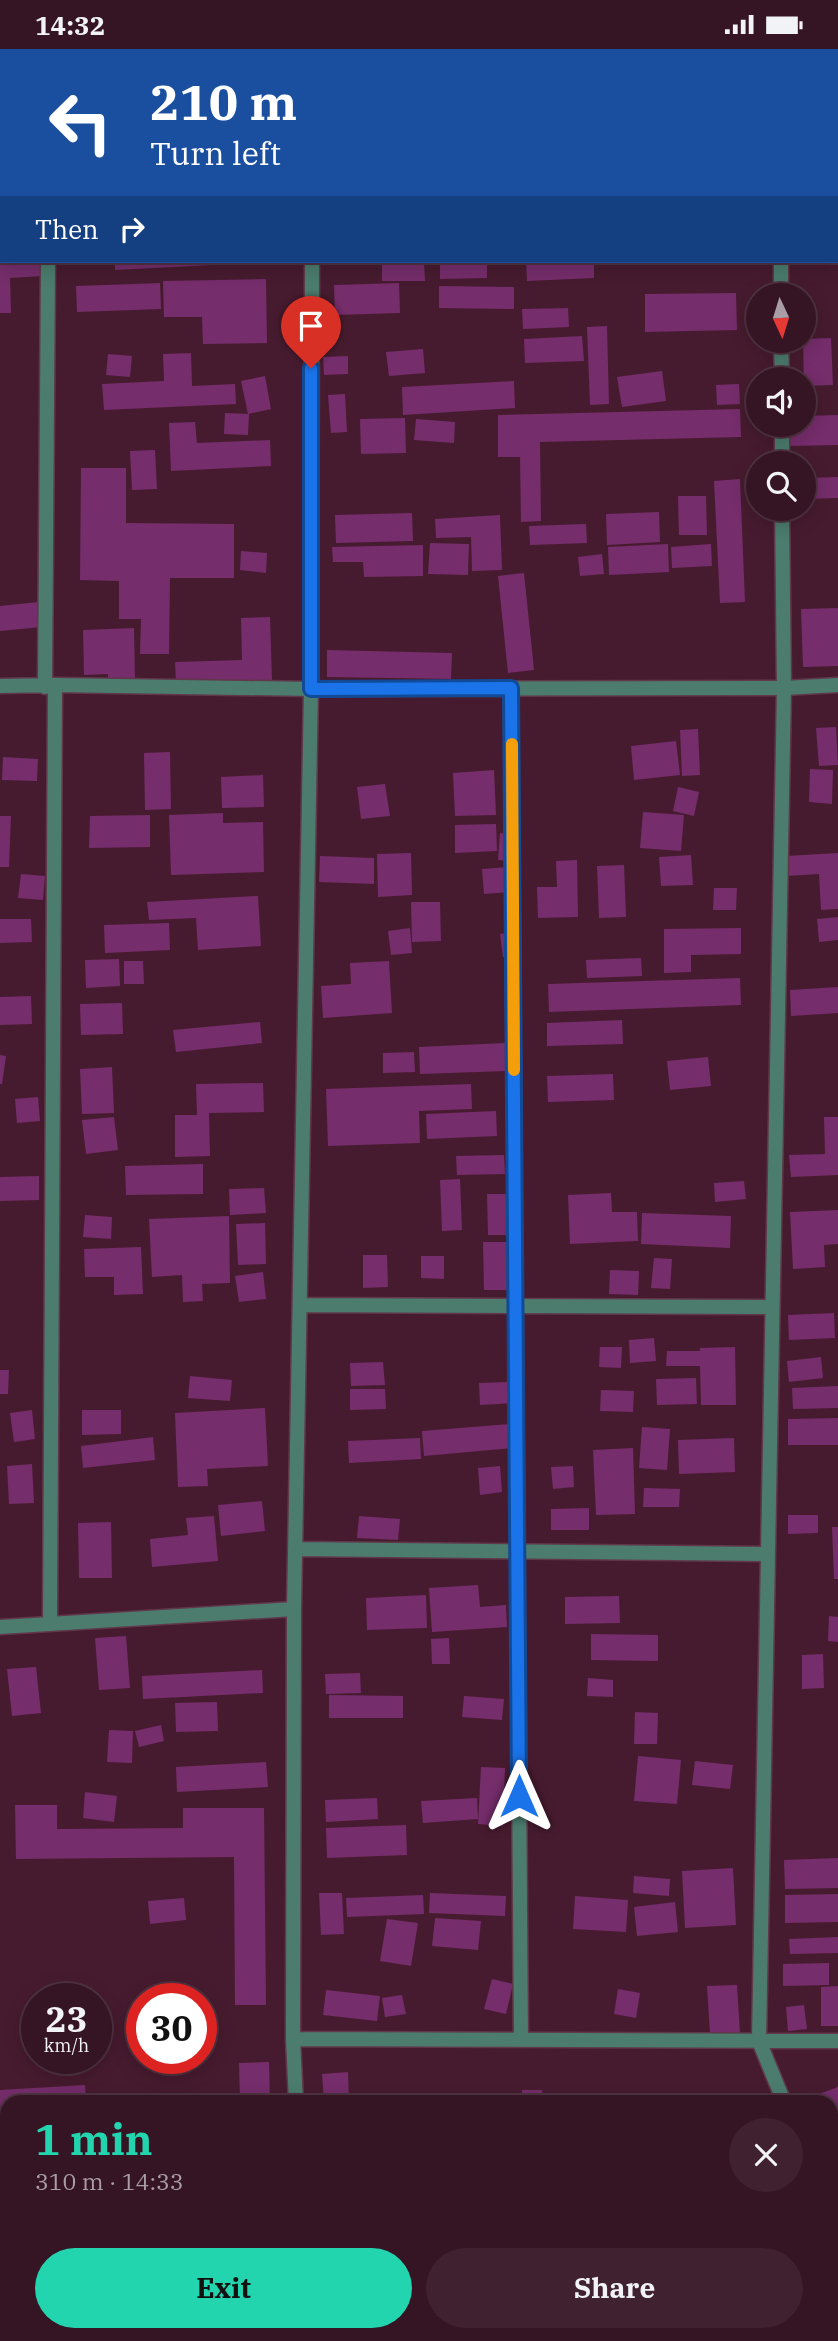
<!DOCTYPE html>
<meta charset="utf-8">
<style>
body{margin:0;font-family:"IBM Plex Serif",serif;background:#402130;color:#f1f3f6;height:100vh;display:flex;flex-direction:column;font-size:26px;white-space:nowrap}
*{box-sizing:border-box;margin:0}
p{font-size:23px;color:#aa9ea6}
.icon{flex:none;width:38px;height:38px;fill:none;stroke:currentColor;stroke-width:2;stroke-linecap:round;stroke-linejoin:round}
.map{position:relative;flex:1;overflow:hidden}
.drawer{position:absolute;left:0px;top:2046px;width:838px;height:247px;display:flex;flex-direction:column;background:#351423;border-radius:21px 21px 0 0;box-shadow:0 4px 18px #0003,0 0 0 2px #4f3341}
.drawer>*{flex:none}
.hud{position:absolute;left:0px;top:0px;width:838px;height:214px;box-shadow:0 4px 18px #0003,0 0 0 2px #4f3341;background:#1a4fa0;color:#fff;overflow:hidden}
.needle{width:46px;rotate:176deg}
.fabs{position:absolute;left:746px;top:234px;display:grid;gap:14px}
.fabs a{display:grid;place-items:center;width:70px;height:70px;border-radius:50%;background:#351423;box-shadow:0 4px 18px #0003,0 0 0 2px #4f3341;font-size:35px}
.speed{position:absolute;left:21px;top:1934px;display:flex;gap:14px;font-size:35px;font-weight:700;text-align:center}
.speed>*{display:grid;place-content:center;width:91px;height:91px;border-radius:50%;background:#351423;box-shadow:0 4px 18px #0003,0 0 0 2px #4f3341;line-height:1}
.speed small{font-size:18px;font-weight:400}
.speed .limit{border:10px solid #d22;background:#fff;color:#111}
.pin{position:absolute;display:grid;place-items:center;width:60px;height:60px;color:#fff;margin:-72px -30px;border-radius:50% 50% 50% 0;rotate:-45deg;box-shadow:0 0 7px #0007}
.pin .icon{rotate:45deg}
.me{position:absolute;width:77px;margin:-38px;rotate:0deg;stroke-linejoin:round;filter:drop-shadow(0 0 5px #0008)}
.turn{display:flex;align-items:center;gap:24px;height:147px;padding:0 35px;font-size:32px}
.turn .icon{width:91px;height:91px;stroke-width:2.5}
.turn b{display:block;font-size:49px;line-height:60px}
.then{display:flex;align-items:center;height:66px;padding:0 35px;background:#0003;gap:14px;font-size:26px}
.round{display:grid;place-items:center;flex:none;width:74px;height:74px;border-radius:37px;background:#402130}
.head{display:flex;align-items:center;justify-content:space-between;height:119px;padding:0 35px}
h1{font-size:42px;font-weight:700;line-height:52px;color:#23d5af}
.action{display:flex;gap:14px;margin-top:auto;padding:14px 35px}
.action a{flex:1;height:80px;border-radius:42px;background:#23d5af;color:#111;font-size:28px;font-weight:700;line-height:80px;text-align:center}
.action a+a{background:#402130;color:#f1f3f6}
.status{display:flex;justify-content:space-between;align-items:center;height:49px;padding:0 35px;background:#351423;direction:ltr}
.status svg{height:19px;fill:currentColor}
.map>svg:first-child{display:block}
</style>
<div class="status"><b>14:32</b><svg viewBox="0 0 49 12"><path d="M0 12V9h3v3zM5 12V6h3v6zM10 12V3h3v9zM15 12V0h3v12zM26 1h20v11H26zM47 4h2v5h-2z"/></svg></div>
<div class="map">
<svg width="838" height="2292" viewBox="0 0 838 2292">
<rect width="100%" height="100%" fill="#471b2f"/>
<path fill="#752d6b" d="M0,212H41L42,227L10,229L11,264H0Z
M115,212H232V215L115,221Z
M382,212H424L425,232H382Z
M440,212H487V229L440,230Z
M526,212H594V229L527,232Z
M635,212H672V214L635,215Z
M266,230L267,294L203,295L202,268H164L163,232Z
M160,234L161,260L77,263L76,237Z
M399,234L400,264L335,266L334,236Z
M439,237L514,238V260L439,259Z
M736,244L737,281L645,283V245Z
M568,259L569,278L523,280L522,260Z
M607,277L609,355L590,356L587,278Z
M582,287L584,312L525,314L524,290Z
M831,289L833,336L804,337L803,290Z
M423,300L425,324L389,327L386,303Z
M191,304L192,337L235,335L236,355L104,361L102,335L164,332L163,305Z
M108,305L132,307L130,328L106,326Z
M348,307V325L324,326L323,308Z
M662,322L666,352L622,358L617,328Z
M265,327L271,360L248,365L241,332Z
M514,332L515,359L403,366L402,338Z
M739,335L740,355L717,356L716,336Z
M345,345L347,383L331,384L328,346Z
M740,360L741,388L540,393L541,472L521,473L520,408H498V366Z
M225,364L249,365L248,386L224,385Z
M838,366V396L790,397L789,376H803V367Z
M405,369L406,404L361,405L360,370Z
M416,370L455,373L454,394L414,391Z
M195,373L197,394L270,391L271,417L171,422L169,374Z
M155,401L157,440L132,441L130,402Z
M81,419H126V474L234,475V529H170L169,605H140L141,570H119V532L80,531Z
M838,428V449L803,450V429Z
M740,430L745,553L720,554L714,432Z
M678,447H706L707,486H679Z
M659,463L660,493L607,496L606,465Z
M412,464L413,492L336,494L335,466Z
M500,466L502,521L472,522L471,488L436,489L435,470Z
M586,475L587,494L530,496L529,477Z
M430,494L469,495L468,526L428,525Z
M668,495L669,523L609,526L608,498Z
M711,495L712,517L672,519L671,498Z
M423,496V527L364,528L363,513H333L332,498Z
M241,502L267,504L266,524L240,521Z
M602,505L604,525L580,527L578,508Z
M524,524L534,621L508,624L498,527Z
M38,553L41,578L0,582V557Z
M838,559V617L803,618L801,560Z
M270,568L272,631L176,633L175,613L242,611L241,569Z
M134,579L135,632L108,633V625L84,626L83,581Z
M327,601L452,604L451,630L327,628Z
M836,678L838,716L819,717L816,679Z
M698,680L700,726L682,727L680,681Z
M676,692L680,726L634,731L631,697Z
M170,703L171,760L145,761L144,704Z
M3,708L38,710L37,732L2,731Z
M810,720L833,721L832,755L809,753Z
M494,721L496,766L455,767L453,724Z
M263,726L264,758L222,759L221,728Z
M385,735L390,767L361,770L357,738Z
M678,738L699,743L694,767L673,762Z
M643,763L684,766L681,802L640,799Z
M223,764V774L263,773L264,823L171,826L169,766Z
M150,766V798L89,799L90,767Z
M0,767H11L9,818H0Z
M496,775L497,802L455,804V776Z
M500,784L516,786L513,812L498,811Z
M411,804L412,846L378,848L377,805Z
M838,804V860L821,861L819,825L787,827L786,807Z
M691,806L693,836L661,837L659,808Z
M320,807L374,809V835L319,833Z
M577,811L578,868L538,869L537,838H557L556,812Z
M624,816L626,868L599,869L597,817Z
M508,818L509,843L484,845L482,820Z
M21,825L45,827L43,851L18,849Z
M714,839H737L736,861H713Z
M258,847L261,897L198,901L196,869L149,871L147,853Z
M411,853H440L441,892L412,893Z
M838,868V891L819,893L817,870Z
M0,870H31L32,893L0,894Z
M169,874L170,901L105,904L104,876Z
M410,879L412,904L391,906L388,882Z
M741,879V905L691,906V923L664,924V880Z
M517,883L519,906L503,908L500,885Z
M641,909L642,927L587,929L586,911Z
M119,910L120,937L86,939L85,911Z
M124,912H143L144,935H124Z
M389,912L392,964L323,969L321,937L351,935L350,914Z
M740,929L741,956L549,963L548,935Z
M838,938V964L791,967L790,941Z
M31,947L32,975L0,976V948Z
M122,954L123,985L81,986L80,955Z
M622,971L623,995L547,997V974Z
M260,973L262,994L176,1003L173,981Z
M505,994L506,1022L420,1025L419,998Z
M414,1003L415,1023L383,1024V1004Z
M0,1006L6,1007L2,1035H0Z
M708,1008L711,1037L670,1041L667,1012Z
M112,1018L114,1064L82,1065L80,1020Z
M613,1025L614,1051L548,1053L547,1027Z
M263,1034L264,1063L209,1064L210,1107L175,1108V1066H197L196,1035Z
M471,1035L472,1060L419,1062L420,1094L328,1097L326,1040Z
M38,1048L40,1072L17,1074L15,1050Z
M496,1062L497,1087L427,1090L426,1065Z
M114,1068L118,1101L86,1105L82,1071Z
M824,1068H838V1126L791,1128L789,1106L825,1105Z
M504,1106L505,1125L457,1126L456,1107Z
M203,1115V1145L126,1146L125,1117Z
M39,1127V1151L0,1152V1128Z
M460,1130L462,1181L442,1182L440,1131Z
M744,1132L746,1150L715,1153L714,1134Z
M264,1139L266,1164L230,1166L229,1140Z
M611,1144L612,1163H637L638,1192L570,1195L568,1146Z
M487,1145H509V1186H488Z
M838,1161V1195L824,1196L825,1218L793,1220L790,1163Z
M642,1164L731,1167L730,1199L641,1195Z
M85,1166L112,1168L111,1190L83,1188Z
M229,1167L230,1234L202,1235L203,1252L183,1253L182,1226L152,1228L149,1170Z
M265,1174L266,1215L238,1216L236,1175Z
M483,1193H511L512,1241H484Z
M141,1198L143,1245L114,1246V1228H85L84,1200Z
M363,1206H387L388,1238L363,1239Z
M421,1207H444V1230L421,1229Z
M654,1209L672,1210L670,1240L651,1239Z
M610,1221L639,1222L638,1246L609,1245Z
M263,1223L266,1250L239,1253L235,1227Z
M834,1264L835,1289L789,1291L788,1266Z
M654,1289L656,1312L630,1314L629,1291Z
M600,1298H622L621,1319L599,1318Z
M735,1298L736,1356H701L700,1317H666L667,1302H700V1299Z
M821,1308L823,1329L789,1333L787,1312Z
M383,1313L385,1336L351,1337L350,1314Z
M0,1321H9L8,1345H0Z
M190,1327L232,1331L230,1352L188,1349Z
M696,1329L697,1355L657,1356L656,1330Z
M512,1333L513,1354L480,1356L479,1334Z
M838,1337V1359L793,1360L792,1339Z
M350,1340H385L386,1360L350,1361Z
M601,1341L634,1342L633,1363L600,1362Z
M265,1359L268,1417L207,1420L208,1437L178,1438L175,1364Z
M32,1361L35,1390L14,1393L10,1364Z
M82,1361H121V1385L82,1386Z
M838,1369V1396H788V1370Z
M511,1375L513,1399L424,1407L422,1382Z
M642,1378L670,1380L667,1421L639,1419Z
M153,1388L155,1411L83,1419L81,1397Z
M420,1389L421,1410L349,1414L348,1392Z
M734,1389L735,1423L679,1425L678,1391Z
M633,1399L635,1465L596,1466L593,1401Z
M32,1415L34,1454L9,1455L7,1417Z
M500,1417L502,1443L480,1446L478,1419Z
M573,1417L574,1438L553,1440L551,1418Z
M644,1439L680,1440L679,1458H643Z
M262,1452L265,1482L221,1487L218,1456Z
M589,1459V1481H551V1460Z
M788,1466H818V1484L788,1485Z
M214,1467L218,1512L152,1518L150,1490L188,1486L186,1469Z
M359,1467L400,1470L398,1491L357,1489Z
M111,1473L112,1529H79L78,1474Z
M832,1478H838V1530H834Z
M478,1536L480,1558L506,1556L507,1578L432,1583L429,1539Z
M426,1546L427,1579L367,1581L366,1549Z
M619,1547L620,1574L565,1575V1548Z
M829,1567L838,1568V1593L828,1592Z
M591,1585L658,1586V1612L591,1611Z
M126,1587L130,1639L99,1641L95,1589Z
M449,1589L450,1615H432L431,1590Z
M823,1605L824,1639L802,1640V1606Z
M36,1618L41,1664L12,1667L7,1620Z
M262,1621L263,1644L143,1650L142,1627Z
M360,1624L361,1644L326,1645L325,1625Z
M588,1629L613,1631V1648L587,1647Z
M329,1646L403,1647V1669H329Z
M464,1647L504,1650L502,1671L462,1668Z
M217,1653L218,1682L176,1683L175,1654Z
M635,1663L658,1664L657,1695H634Z
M161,1676L164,1692L139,1698L135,1682Z
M109,1681L133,1682L132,1714L107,1713Z
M638,1707L681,1711L677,1755L634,1752Z
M695,1712L733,1716L730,1740L692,1736Z
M266,1713L268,1738L177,1743L176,1718Z
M481,1718L505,1719L503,1777L478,1775Z
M85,1743L117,1747L114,1773L83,1769Z
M377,1749L378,1770L326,1773L325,1751Z
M477,1749L478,1770L423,1774L421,1752Z
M15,1756H57V1780L183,1779V1759H264L266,1956H235L234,1808L16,1810Z
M406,1776L407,1806L327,1809L326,1779Z
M838,1809V1839L785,1840L784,1811Z
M733,1819L736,1876L685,1879L682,1822Z
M634,1827L670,1830L669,1847L633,1844Z
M319,1844H342L344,1885L321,1886Z
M430,1844L506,1847L505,1867L429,1864Z
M838,1845V1873L785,1874V1846Z
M423,1846L424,1865L347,1868L346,1849Z
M575,1847L628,1851L626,1883L573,1880Z
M184,1849L186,1871L150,1875L148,1852Z
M675,1853L678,1883L637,1887L634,1858Z
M435,1869L481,1872L478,1901L432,1897Z
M387,1870L418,1874L411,1917L380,1912Z
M838,1888V1904L790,1905L789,1890Z
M829,1914V1936L783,1937V1915Z
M492,1930L513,1935L506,1965L484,1960Z
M737,1936L740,1984L710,1985L707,1937Z
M838,1937V1977H821V1938Z
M618,1940L640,1944L636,1969L614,1965Z
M326,1941L380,1947L377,1972L323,1966Z
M402,1946L406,1965L385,1968L382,1949Z
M804,1956L807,1980L788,1982L786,1958Z
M269,2013L270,2053H240L239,2014Z
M348,2023L349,2053H324L322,2025Z
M85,2036L86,2053H7V2163H0V2041Z
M838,2038V2099L831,2102V2053H822L819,2045Z
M522,2041H542L543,2053H522Z
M633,2046L659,2050L658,2053H632Z
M243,2286H273V2292H243Z
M394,2286H413V2292H393Z
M473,2286H513L507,2292H467Z
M659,2286H683L687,2292H656L654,2289Z
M724,2286H750L755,2292H715Z"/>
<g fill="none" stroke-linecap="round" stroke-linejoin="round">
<defs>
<path id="minor" d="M780,0V2
M50,2V0
M312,2V0
M781,212V247
M781,292L782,331
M782,376V415
M782,460L784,639L759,1992L784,2053
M0,637L55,636L311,640L784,639L838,636
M45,638L48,212
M511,639L521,1991
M300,1256L772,1258
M295,1500L768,1505
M50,1575L55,636
M0,1578L294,1560
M293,1990L838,1992
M296,2053L293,1990L294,1560L311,640L312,212
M831,2169L838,2186
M305,2286L306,2292"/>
</defs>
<use href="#minor" stroke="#60384a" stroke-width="17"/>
<use href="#minor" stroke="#4b7c6e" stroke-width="14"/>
</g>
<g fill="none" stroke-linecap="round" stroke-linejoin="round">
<defs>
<path id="route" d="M311,319V640L511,639L519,1747"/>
</defs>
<use href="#route" stroke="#114b97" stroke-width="18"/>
<use href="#route" stroke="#1a73e8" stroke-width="12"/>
<path stroke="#f59e0b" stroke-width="12" d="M512,695L514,1021"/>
</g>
</svg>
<div class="fabs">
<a><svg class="needle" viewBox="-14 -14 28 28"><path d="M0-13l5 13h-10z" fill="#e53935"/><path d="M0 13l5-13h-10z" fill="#aa9ea6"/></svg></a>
<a><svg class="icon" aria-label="sound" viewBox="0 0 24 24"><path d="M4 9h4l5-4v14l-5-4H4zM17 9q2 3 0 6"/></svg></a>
<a><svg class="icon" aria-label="search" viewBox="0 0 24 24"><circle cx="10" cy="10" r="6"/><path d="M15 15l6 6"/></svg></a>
</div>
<div class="speed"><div>23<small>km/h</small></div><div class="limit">30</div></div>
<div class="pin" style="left:311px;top:319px;background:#d93025"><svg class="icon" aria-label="arrive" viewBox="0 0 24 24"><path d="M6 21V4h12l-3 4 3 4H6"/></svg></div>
<svg class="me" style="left:519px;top:1747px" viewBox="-20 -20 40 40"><path d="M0-17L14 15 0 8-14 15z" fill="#1a73e8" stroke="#fff" stroke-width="4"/></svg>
<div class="hud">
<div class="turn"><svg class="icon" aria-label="left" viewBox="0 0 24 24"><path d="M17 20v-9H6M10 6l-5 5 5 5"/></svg><div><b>210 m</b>Turn left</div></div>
<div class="then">Then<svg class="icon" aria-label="right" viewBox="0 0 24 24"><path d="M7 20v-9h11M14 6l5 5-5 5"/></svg></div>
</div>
<section class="drawer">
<div class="head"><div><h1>1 min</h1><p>310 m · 14:33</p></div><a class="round"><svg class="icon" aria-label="close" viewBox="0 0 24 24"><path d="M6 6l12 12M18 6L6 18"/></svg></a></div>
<div class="action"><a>Exit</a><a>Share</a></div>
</section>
</div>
